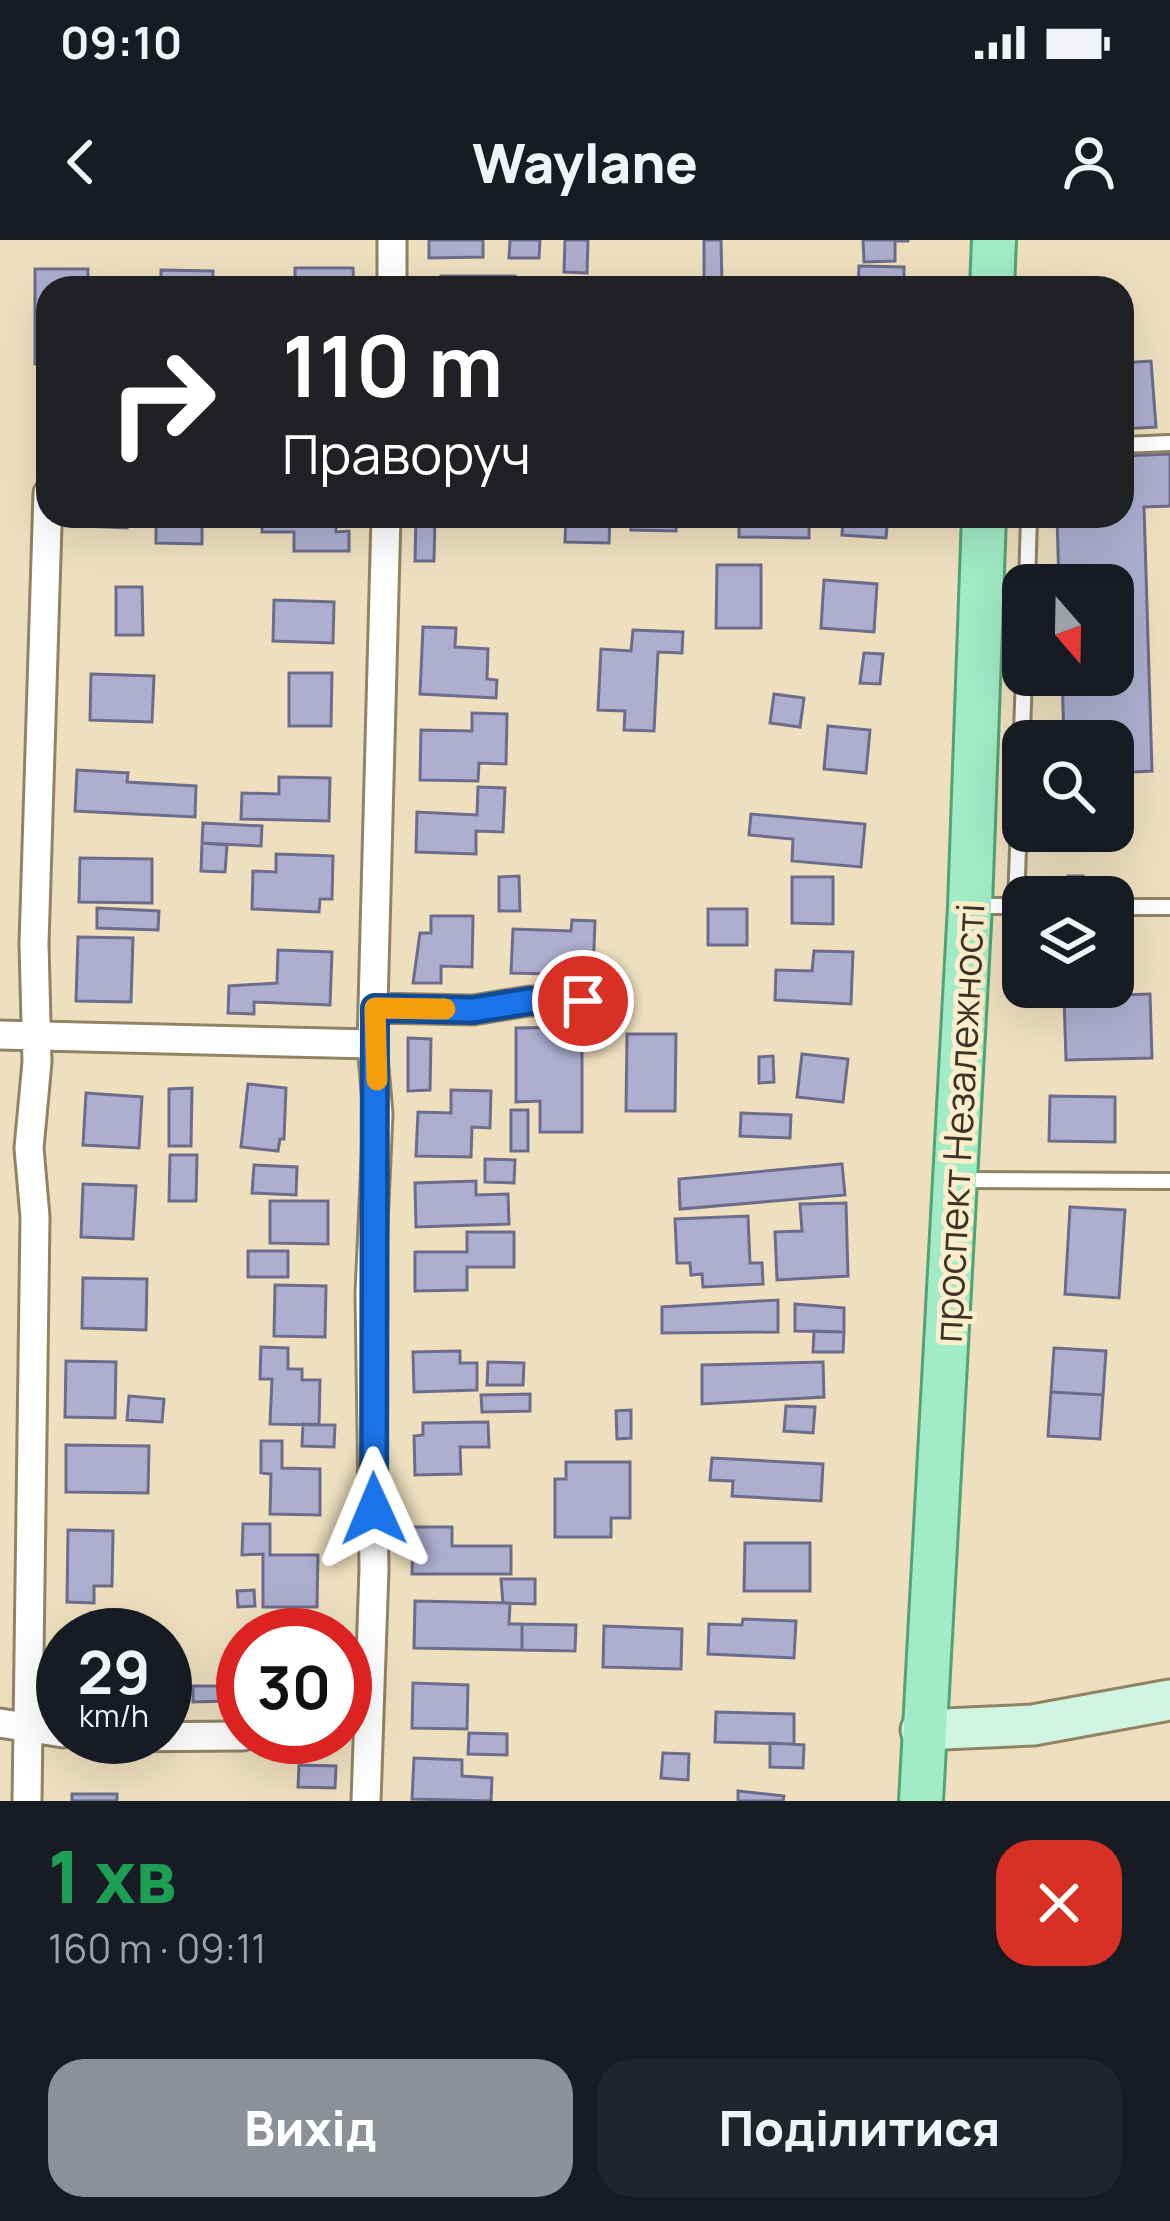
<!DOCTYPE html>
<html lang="uk">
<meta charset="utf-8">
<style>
body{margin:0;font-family:Manrope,sans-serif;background:#20242c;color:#f1f3f6;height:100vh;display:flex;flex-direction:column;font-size:45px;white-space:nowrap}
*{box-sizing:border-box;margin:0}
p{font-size:39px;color:#9ea1a6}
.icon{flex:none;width:66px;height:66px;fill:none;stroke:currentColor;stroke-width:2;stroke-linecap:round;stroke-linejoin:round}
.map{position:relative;height:1561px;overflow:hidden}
.details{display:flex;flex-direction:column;background:#171b24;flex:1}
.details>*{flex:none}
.top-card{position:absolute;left:36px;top:36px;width:1098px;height:252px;border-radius:36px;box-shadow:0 12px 48px #0002;background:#202124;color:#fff;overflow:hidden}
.needle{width:78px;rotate:160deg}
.fabs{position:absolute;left:1002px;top:324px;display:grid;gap:24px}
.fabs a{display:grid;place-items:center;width:132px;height:132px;border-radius:24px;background:#171b24;box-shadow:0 12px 48px #0002;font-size:60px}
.speed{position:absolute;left:36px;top:1368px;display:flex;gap:24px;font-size:60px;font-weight:700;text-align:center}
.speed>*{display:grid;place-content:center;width:156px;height:156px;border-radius:50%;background:#171b24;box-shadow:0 12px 48px #0002;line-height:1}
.speed small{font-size:30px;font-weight:400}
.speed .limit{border:18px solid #d22;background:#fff;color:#111}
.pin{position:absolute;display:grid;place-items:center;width:102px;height:102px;color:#fff;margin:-51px;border:6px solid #fff;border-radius:50%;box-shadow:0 3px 12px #0007}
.me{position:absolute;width:132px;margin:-66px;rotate:359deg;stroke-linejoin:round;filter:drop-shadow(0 0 9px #0008)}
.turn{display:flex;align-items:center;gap:42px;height:252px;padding:0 48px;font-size:54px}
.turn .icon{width:156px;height:156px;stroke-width:2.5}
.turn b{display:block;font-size:84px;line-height:102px}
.round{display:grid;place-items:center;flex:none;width:126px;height:126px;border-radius:36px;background:#20242c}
.summary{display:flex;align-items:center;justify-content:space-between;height:204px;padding:0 48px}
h1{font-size:72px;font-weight:800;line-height:90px;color:#1e9e55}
.action{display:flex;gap:24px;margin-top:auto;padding:24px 48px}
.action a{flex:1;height:138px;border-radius:36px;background:#8c9099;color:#fff;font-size:48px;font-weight:800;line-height:138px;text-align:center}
.action a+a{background:#20242c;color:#f1f3f6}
.status{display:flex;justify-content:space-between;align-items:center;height:84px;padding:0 60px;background:#171b24;direction:ltr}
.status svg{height:33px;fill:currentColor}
header{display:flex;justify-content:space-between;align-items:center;height:156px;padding:0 48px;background:#171b24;font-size:54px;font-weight:800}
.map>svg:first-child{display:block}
</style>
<div class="status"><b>09:10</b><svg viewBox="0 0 49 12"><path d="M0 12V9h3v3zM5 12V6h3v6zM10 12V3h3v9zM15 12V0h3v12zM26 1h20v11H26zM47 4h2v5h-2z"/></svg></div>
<header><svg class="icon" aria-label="back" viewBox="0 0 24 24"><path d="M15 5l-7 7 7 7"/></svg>Waylane<svg class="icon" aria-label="person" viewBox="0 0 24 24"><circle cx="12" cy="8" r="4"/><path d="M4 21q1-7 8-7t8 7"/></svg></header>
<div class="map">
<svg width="1170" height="1561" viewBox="0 0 1170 1561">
<rect width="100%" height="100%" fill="#eee0bf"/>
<path fill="#aeaed0" stroke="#6d6c8a" stroke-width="3" d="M429,0H483V17L429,18Z
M510,0H540L539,18H509Z
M565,0H588L587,33L564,32Z
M704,0H721L722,45H704Z
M863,0H908V1H895V21L864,22Z
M859,26L904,27V48H858Z
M295,28H353L354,48H295Z
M35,29H88V48H48V124H35Z
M161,30L213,31V48H161Z
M441,36H484V48H441Z
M484,36H515V48H484Z
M1151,121L1156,187L1122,189V123Z
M1170,214V266L1144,267L1152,531L1113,533V501H1064L1062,435H1113V345H1059L1057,276H1122V216Z
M86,276H128L127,288L86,286Z
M156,276L202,278V304L156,303Z
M262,276H336V292L349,291V311H294V292H262Z
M416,276H435L434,321H415Z
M566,276H610L609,303L565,302Z
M631,276H677L676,291L631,290Z
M772,276H809V298L739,297V279Z
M843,276H888L886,298L842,295Z
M717,325H761V388H716Z
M824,340L877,344L874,392L821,388Z
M116,347H142L143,395H116Z
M274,360L334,362L333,403L273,401Z
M423,387L456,388L455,407L488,409L487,439L497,440L496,458L420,454Z
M633,390L683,392L682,413L658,412L654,491L624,490L625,471L598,470L601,409L631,411Z
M864,413L883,414L880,444L860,443Z
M289,433H332L331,486H289Z
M91,434L154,436L152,482L90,480Z
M774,454L804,458L800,487L770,483Z
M472,473L507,474L506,524L479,523L478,541L420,540L421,490L472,491Z
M828,486L870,490L866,533L824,529Z
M77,530L128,533L127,542L196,546L195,577L75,571Z
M279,537L330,538L329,581L241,579L242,553L279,554Z
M478,547L505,548L503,592L476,591V614L416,612L417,572L477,575Z
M751,574L865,584L861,627L792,621L793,599L749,595Z
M203,583L262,586L261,606L202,603Z
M202,603L227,605L225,632L201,631Z
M276,614L333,616L332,659H320L319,672L252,669L253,631L276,632Z
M80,618L152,619V663L79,662Z
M519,636L520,671H499V637Z
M1068,636H1083L1084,652H1069Z
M792,637H833V684L792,683Z
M97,668L159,671L158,690L97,688Z
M708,669H747V705H708Z
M431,676H473L472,727L441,726V743H413L420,693H431Z
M572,680L595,681L593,735L511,733L513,689L571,691Z
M78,697L133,698L131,762L76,761Z
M278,710L332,712L330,765L254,762V774L228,773L229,746L277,743Z
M814,711L853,712L851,764L775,760L776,730L812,731Z
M1150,754L1152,818L1066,820L1064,757Z
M582,787V892H540V861L516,862V788Z
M627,794H676L675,871H626Z
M408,798L431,799L430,850L408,851Z
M802,814L848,819L843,862L797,857Z
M773,816L774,842L759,843V817Z
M248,844L286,848L284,899H280L278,911L241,907Z
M192,848L191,906H169V849Z
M451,850L491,851L490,888L472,887L471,917L416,916L418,872L451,873Z
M86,853L142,857L139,908L83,905Z
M1050,856L1115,857V902L1049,901Z
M511,870H528V911H511Z
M741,873L791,875L790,898L740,896Z
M170,915H197L196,961H169Z
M485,919L515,920L514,943L485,942Z
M842,924L845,955L680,969L679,939Z
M254,925L297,927L296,955L252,953Z
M476,941V955L508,954L509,984L416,987L415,943Z
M83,944L136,946L133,999L81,997Z
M270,961H328V1004L270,1003Z
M846,963L848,1036L777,1040L775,992L802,991L800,964Z
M1070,967L1125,970L1119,1058L1065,1054Z
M748,976L750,1023H762L763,1044L703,1047L702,1034L691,1035L690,1023H677L675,979Z
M467,992H514V1027H467V1050L415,1051V1012H467Z
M248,1011H288V1037H248Z
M83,1038L147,1039L146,1090L82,1088Z
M275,1045L326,1046L325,1097L274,1096Z
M778,1060V1092L662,1093V1067Z
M795,1064L844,1068V1092L795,1091Z
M814,1091L844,1092L843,1112H813Z
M261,1107L288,1108V1129H302V1140H320L319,1185L270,1184L272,1139H260Z
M1054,1108L1106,1111L1103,1155L1051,1152Z
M460,1111V1123H477V1150L414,1152L413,1112Z
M66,1121L116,1122L115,1178L65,1177Z
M488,1122L524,1123L523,1145H487Z
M823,1122L824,1157L702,1164V1125Z
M1051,1152L1103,1155L1100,1199L1048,1196Z
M530,1154V1171L482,1172L481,1155Z
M129,1156L164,1159L162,1182L127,1180Z
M786,1166L815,1167L813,1193L784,1191Z
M631,1170V1198L617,1199L616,1171Z
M488,1182L489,1207H460L461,1234L415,1235L414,1196L423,1195V1183Z
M303,1184L335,1185L334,1207L302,1206Z
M261,1201H282V1228L320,1229V1275L270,1274L271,1234L261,1233Z
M66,1205L149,1206L148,1253L66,1252Z
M712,1218L823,1224L821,1261L732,1256L733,1241L710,1240Z
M566,1222H630V1278H611V1297H555V1239H566Z
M243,1284H270V1315H318L317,1367H263V1314L242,1315Z
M413,1287H452V1306H511V1334H412Z
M68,1290L113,1291L112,1346H94V1363L67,1362Z
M745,1303H810V1351H744Z
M501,1339H535V1364L503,1363Z
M254,1350L255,1366L238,1367L237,1351Z
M415,1361L510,1363L509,1384H522V1410L414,1408Z
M743,1379L796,1381L794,1418L708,1414L709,1384L742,1385Z
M522,1384L576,1385L575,1411L522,1410Z
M604,1386L682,1389L681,1429L603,1427Z
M59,1395H63V1453H59Z
M413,1443L468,1445L467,1489L412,1488Z
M193,1446H229V1461L193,1462Z
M716,1472L794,1474V1504L715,1502Z
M469,1493L507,1494V1515L468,1514Z
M770,1503L804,1505L803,1528L770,1527Z
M663,1513L689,1514L688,1540L661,1538Z
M414,1518L462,1520V1536L492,1538L491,1561L412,1559Z
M299,1525L336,1526L335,1548L298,1547Z
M738,1551L784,1556L783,1561H738Z
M72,1554H117V1561H72Z"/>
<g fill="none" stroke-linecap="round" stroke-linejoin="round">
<defs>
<path id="lane" d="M1122,205L1170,203
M1027,345L1029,276
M976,666H1023
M1016,666L1024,435
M1113,667H1170
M959,940L1170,941"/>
<path id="street" d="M392,48V0
M375,768L473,770L529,761L593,762
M0,795L372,804
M0,1483L63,1493
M116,1497L243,1496
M27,1561L35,977L29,908L37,822L34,704L48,253
M366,1561L374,1329L370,1053L378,874L372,804L386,276"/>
<path id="secondary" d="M921,1490L1033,1485L1170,1460"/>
<path id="primary" d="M992,48L994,0
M921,1561L970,666L984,276"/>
</defs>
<use href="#lane" stroke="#918465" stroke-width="20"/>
<use href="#street" stroke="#918465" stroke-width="33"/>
<use href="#secondary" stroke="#918465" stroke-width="45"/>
<use href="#primary" stroke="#54a275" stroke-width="48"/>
<use href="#lane" stroke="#fff" stroke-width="14"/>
<use href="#street" stroke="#fff" stroke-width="27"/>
<use href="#secondary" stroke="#d0f5e2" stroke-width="39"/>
<use href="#primary" stroke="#a1ebc5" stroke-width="42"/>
</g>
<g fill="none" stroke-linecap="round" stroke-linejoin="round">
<defs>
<path id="route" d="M374,1269L375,768L473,770L529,761H583"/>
</defs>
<use href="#route" stroke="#114b97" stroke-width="30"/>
<use href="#route" stroke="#1a73e8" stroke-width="21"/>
<path stroke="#f59e0b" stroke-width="21" d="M377,840L375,768L445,769"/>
</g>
<g text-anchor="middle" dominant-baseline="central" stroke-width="10" stroke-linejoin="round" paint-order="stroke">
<g font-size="39" fill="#3b3528" stroke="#fceecc">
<text transform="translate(958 883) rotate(-87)">проспект Незалежності</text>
</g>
</g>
</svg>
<div class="fabs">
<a><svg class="needle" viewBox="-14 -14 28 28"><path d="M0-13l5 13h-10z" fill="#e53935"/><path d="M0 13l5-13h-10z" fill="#9ea1a6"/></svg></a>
<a><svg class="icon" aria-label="search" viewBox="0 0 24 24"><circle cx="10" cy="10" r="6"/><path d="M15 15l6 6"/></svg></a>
<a><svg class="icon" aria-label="layers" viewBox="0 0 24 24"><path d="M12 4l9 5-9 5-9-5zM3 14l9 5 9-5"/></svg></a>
</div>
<div class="speed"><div>29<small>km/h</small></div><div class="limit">30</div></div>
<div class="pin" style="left:583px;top:761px;background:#d93025"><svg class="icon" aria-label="arrive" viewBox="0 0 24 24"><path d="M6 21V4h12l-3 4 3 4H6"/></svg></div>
<svg class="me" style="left:374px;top:1269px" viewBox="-20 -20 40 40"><path d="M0-17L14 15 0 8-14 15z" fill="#1a73e8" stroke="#fff" stroke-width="4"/></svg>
<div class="top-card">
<div class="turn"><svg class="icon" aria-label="right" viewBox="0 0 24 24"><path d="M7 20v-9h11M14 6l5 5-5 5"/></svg><div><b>110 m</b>Праворуч</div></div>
</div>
</div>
<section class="details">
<div class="summary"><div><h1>1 хв</h1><p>160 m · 09:11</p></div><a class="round" style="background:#d93025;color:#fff"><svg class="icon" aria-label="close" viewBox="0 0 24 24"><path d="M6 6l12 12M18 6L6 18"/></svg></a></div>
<div class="action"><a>Вихід</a><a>Поділитися</a></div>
</section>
